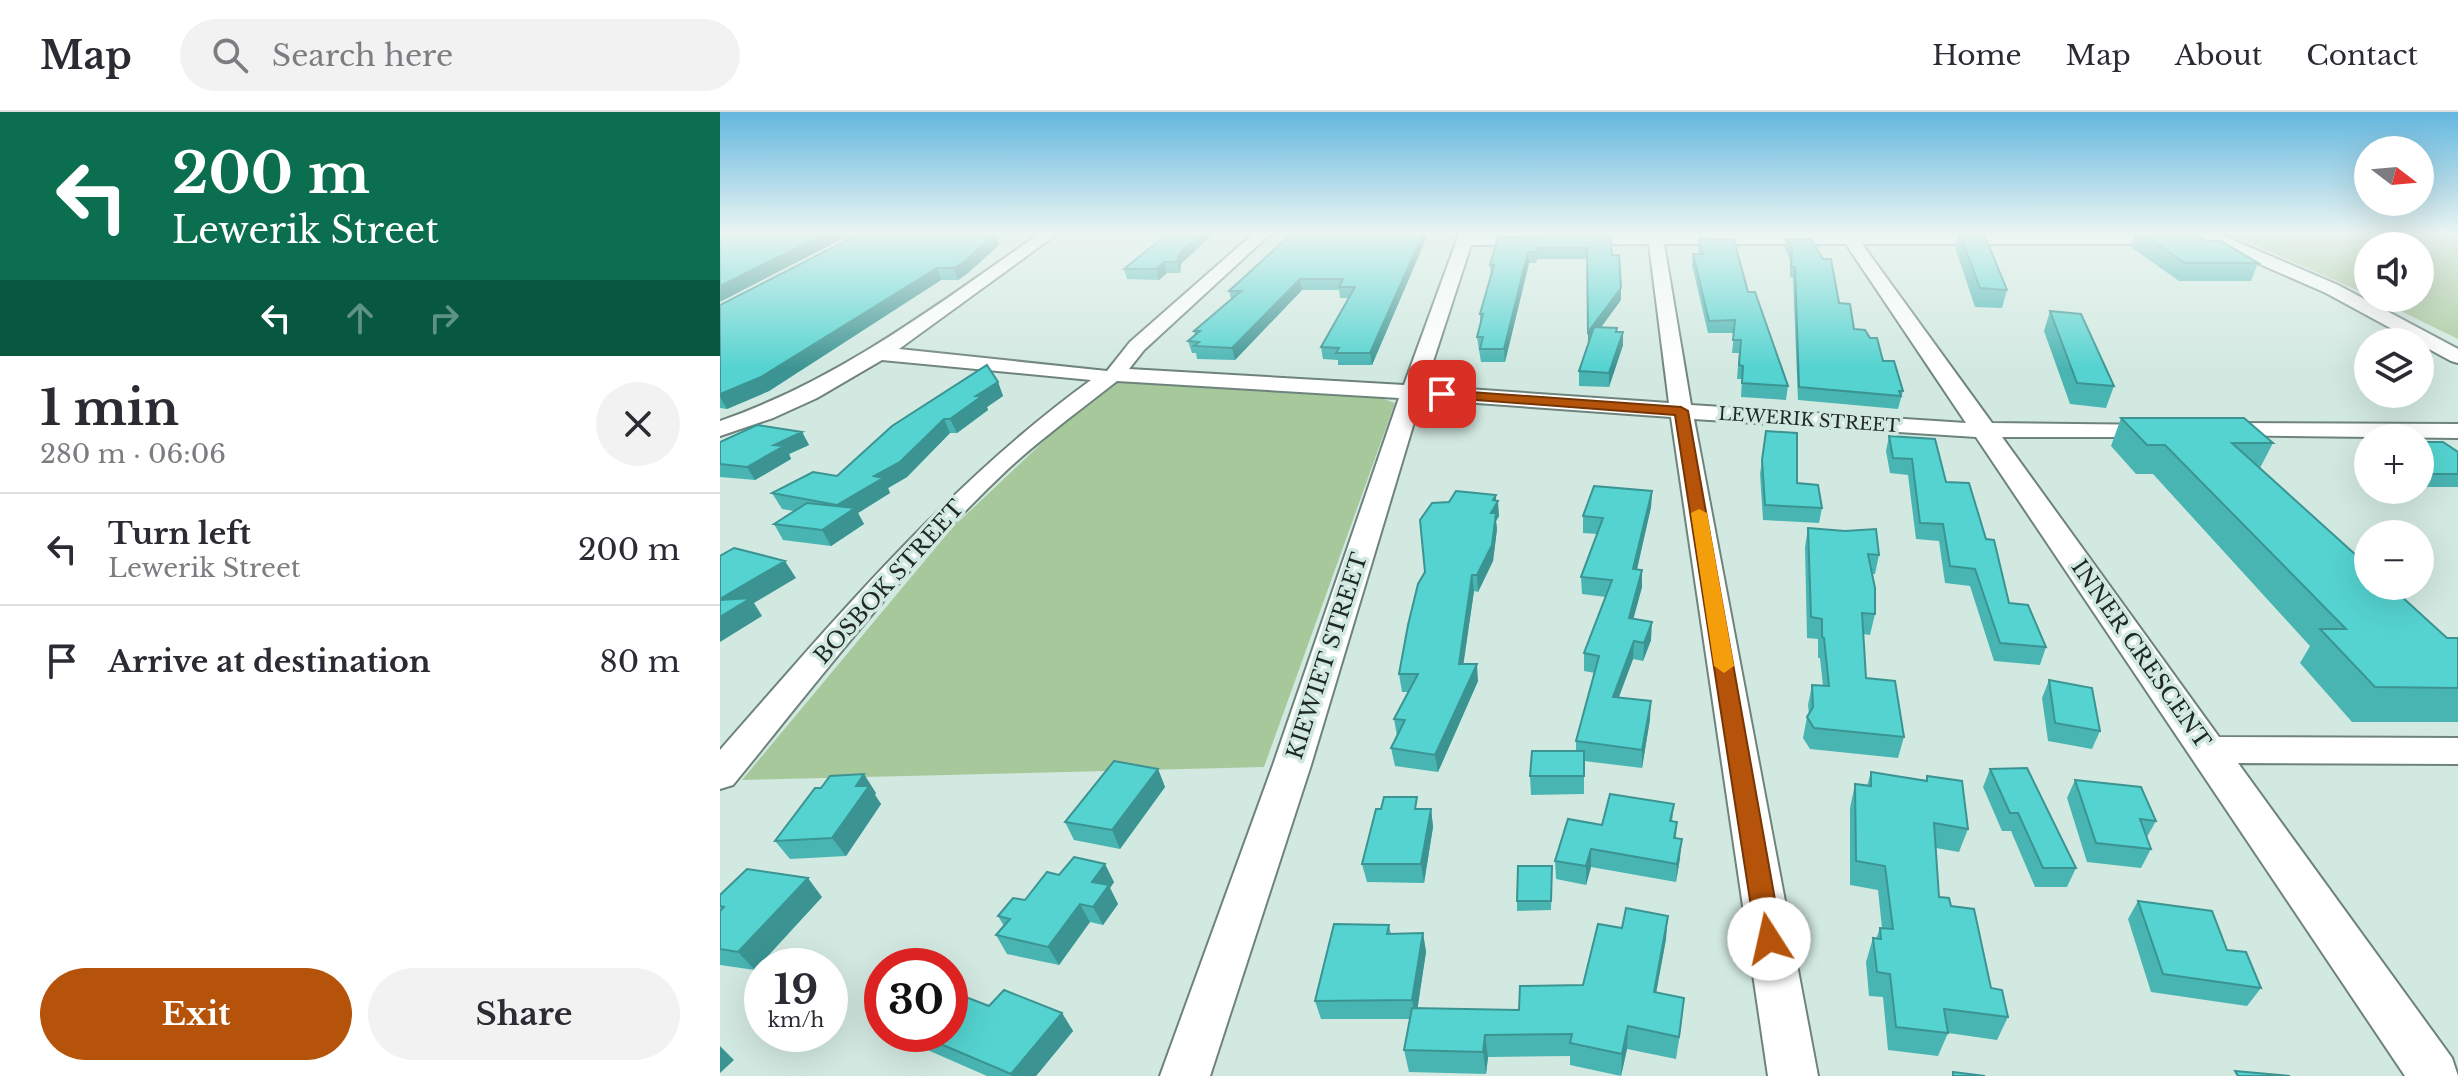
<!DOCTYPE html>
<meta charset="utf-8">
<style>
body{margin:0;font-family:"Libre Baskerville",serif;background:#f2f2f3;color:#2b2b33;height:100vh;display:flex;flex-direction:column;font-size:30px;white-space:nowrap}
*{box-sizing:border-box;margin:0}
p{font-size:26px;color:#7c7c81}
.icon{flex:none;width:44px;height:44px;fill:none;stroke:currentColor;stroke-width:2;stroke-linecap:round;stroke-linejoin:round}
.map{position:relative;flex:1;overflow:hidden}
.sheet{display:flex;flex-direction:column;background:#fff;width:720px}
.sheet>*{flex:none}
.guide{background:#0b6e4f;color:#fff;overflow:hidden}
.needle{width:52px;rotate:106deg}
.fabs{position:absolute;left:1634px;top:24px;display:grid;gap:16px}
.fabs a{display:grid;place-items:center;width:80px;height:80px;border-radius:50%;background:#fff;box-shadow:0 8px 32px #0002;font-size:40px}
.speed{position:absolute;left:24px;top:836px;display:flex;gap:16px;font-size:40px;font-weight:700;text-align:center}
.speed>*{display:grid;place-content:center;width:104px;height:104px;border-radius:50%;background:#fff;box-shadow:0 8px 32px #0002;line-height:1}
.speed small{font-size:20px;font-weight:400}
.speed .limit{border:12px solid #d22;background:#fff;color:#111}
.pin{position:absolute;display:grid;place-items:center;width:68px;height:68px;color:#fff;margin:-34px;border-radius:16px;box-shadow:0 4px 12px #0006}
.me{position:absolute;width:88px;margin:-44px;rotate:350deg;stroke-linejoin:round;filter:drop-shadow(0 0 6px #0008)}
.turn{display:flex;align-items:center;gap:28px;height:168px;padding:0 40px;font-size:36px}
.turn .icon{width:104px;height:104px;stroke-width:2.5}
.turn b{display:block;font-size:56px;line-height:68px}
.lanes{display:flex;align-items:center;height:76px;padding:0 40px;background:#0003;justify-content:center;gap:40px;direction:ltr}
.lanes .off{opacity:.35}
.round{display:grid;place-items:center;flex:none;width:84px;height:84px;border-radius:42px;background:#f2f2f3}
.summary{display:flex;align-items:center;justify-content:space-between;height:136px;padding:0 40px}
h1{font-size:48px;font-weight:800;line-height:60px}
.primary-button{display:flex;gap:16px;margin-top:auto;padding:16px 40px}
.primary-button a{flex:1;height:92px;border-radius:48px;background:#b45309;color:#fff;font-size:32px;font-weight:800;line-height:92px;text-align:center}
.primary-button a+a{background:#f2f2f3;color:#2b2b33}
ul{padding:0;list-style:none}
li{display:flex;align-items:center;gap:24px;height:112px;padding:0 40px;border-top:2px solid #e1e1e2}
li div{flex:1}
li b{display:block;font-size:30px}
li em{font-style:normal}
header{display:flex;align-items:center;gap:48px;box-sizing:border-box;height:112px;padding:0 40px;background:#fff;border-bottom:2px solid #e1e1e2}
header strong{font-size:38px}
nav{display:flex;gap:44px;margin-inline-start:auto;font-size:28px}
.search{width:560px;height:72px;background:#f2f2f3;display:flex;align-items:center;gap:20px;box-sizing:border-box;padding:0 28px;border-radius:44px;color:#7c7c81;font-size:30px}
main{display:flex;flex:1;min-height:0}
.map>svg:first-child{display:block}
</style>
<header>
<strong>Map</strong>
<div class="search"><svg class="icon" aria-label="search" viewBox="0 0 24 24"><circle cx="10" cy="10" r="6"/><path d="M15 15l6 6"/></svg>Search here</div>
<nav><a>Home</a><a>Map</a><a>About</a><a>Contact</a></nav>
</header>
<main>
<section class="sheet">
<div class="guide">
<div class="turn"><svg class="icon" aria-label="left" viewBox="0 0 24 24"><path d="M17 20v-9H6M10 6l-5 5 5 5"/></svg><div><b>200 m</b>Lewerik Street</div></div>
<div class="lanes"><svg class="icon" aria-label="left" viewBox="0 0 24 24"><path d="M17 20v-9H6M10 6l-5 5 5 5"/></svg><svg class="icon off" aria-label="ahead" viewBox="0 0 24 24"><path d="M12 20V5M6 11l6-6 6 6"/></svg><svg class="icon off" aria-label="right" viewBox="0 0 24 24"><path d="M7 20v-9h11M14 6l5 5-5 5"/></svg></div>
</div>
<div class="summary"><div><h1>1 min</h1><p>280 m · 06:06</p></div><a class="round"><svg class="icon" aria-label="close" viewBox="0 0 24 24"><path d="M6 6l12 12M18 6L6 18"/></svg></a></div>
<ul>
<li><svg class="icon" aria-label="left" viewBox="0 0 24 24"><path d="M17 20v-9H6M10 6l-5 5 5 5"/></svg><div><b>Turn left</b><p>Lewerik Street</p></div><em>200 m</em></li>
<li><svg class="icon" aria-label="arrive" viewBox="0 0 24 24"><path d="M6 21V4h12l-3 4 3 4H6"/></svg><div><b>Arrive at destination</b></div><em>80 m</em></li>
</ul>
<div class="primary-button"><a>Exit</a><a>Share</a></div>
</section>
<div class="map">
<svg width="1738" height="964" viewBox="0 0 1738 964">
<rect width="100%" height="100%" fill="#d2e9e1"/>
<path fill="#a7c89a" d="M1510,122H1738V227L1654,186H1700V134H1648V183Z
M404,268L658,285L675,291L544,655L22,668L232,416L379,277Z"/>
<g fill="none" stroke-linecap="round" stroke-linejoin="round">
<defs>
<path id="minor" d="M319,122H337L179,237L387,259L410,230L533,122H550L424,238L409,257L684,273L739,122H1499L1618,173L1738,237V251L1731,249L1606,181L1494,132H1142L1272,311L1444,313L1448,318L1444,323L1436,325H1282L1499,625L1738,626V652L1518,651L1732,946L1738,964H1685L1256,325L974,307L1098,964H1048L951,305L701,287L591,653L490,964H440L553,653L679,286L397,269C360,298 322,326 288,357C186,453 101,565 13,673L0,677V638C116,506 228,372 371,268L162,248L97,286L53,306L0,324V309C119,268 217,193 319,122ZM929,132L949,291L705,274L751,133ZM944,132H1126L1246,311L971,293Z
M1500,311L1738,312V326L1492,323L1488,318L1492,313Z"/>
</defs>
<use href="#minor" stroke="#6e837c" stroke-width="4"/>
<use href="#minor" fill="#fff" fill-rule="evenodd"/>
</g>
<path fill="#48b5b3" d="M447,122L461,152L460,161H447L439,168L407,167L404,157Z
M708,122L652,253H618V248L603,247L601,235L629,186H620L619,178H582L515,248L477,247L476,241H472L468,229L475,224L474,219L511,187L509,179Z
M1238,122H1264L1287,178L1282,196L1255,195L1235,135Z
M1415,122H1476L1487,129L1538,151L1531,169H1459L1411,135Z
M890,124L892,143L901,176V188L881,215L897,216V220L903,233L889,275L859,274V259L868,233L867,147H817L816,151H809L785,250H761L757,225L760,213V202L771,164L770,153L778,125Z
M979,126L1028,180L1068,274L1066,288L1021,285L1022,267H1017L1019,241H1012L1014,221H988L972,153L973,142H979L978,137Z
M1066,127L1119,191L1134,217L1163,249L1183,279L1178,297L1078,288L1073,166L1070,165V147L1065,137Z
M277,128L279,133L248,161L238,168H221L49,279L7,297L0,296V193Z
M1330,199L1394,274L1386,296L1350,292L1324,219Z
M278,270L283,284L267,295L268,298L237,321H230L187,365L168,376L170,381L138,401L144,412L111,434L63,428L54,412L74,399L62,397L52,381L117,364Z
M1401,306L1553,331L1540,356L1727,526H1738V610H1632L1580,551L1590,534L1433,362H1416L1391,334Z
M1046,319L1077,371L1102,396L1099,411L1043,408L1040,362Z
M82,320L89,333L69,342L71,347L35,368L0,365V330Z
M1169,324L1226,370L1266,427L1289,491L1326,535L1320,553L1274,549L1250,474L1225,471L1219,429L1196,427L1188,363L1170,361L1166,339Z
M1700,330L1738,340V375H1700Z
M932,379L931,395L917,458H922V475L913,507L931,528L923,549L913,547L899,585L930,607L922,656L864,649V682L811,683L810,664L856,639V629L875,561L864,559V541L886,485L862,482L861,465L877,422L863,421V404Z
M776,388L779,404L776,409L777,417L773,449L758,480L754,479L743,552L758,569L718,660L675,654L671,636L677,624L674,607L689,580H682L679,562Z
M1088,416L1159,443L1155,462H1152L1155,502L1150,523L1143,522L1146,566L1184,625L1178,646L1090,637L1083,626L1087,605L1089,602L1088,593L1092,573L1103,574L1100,546H1098V527L1087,526L1085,435Z
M1329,568L1380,619L1372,637L1328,629L1322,586Z
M438,657L445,675L400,737L354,728L345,710Z
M1270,657L1356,756L1347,775H1315L1291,719H1282L1263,675Z
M1151,660L1206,668L1207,664L1248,717L1239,740L1216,736L1219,785L1231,794L1271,876L1288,905L1277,928L1228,921L1218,944L1168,938L1163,885L1149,884L1146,850L1153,826L1156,827L1160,816H1162L1158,778L1130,773V696L1135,672L1147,674Z
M1355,668L1436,709L1427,725L1431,737L1421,756L1367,750L1347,686Z
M156,681L155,683L161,692L126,744L70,747L55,729Z
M954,692L952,710H957L956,726L960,746L956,770L871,755L866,773L836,767L835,749L882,713Z
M699,697H711L713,715L704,771L647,770L642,752Z
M339,763L394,770L390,776L398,792L383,813L370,810L339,853L287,842L276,823L284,814L278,804L305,788Z
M832,763L831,798L797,799V789Z
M0,783L102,785L35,858L0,853Z
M1418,789L1507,838L1541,876L1527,894L1431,880L1408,807Z
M669,813L671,822L703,821L706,840L697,896L799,898L863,873L946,827L936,881L962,909L956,947L907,937L901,964L850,953V944L768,945L766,962L689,960L684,938L690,907H601L595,889Z
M269,894L342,901L353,919L316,964H267L203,936L191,922H230Z"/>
<path fill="#3b9492" d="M105,122H132L0,190V174Z
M268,122H284L277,128L279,133L248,161L238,168L234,156Z
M480,122H493L461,152L460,161L457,150L459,142Z
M703,122H708L652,253L650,241Z
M808,140L809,151L785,250L784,237Z
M444,150L447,161L439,168L436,157Z
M217,156L221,168L49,279L7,297L0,285V282Z
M580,167L582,178L515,248L512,236Z
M901,176V188L868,233V220Z
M903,220V233L889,275V261Z
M278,270L283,284L267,295L268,298L237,321L230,307L256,284Z
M224,307L230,321L187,365L168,376L170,381L138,401L144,412L111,434L102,418L117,393L154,364Z
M82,320L89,333L69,342L71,347L35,368L27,355L54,333Z
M932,379L931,395L913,474V457Z
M776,383V391L778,389L779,404L776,409L777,417L773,449L758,480L757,463L773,388Z
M65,449L76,466L34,491L42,504L0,530V487Z
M922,458V475L909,523V506Z
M752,463L754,479L741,569L739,552Z
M932,510L931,528L923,549L924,531Z
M914,529L913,547L892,603L893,585Z
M757,552L758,569L718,660L715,643Z
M931,589L930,607L922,656V638Z
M438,657L445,675L400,737L392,718Z
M144,662L156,681L155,683L161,692L126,744L112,726L136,674Z
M711,697L713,715L704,771L701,752Z
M962,727L960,746L956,770L957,752Z
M871,737V755L866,773V754Z
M385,752L394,770L390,776L398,792L383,813L373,795L372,770Z
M88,766L102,785L35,858L18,840Z
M360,792L370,810L339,853L328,835Z
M948,804L946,827L932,903L934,880Z
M703,821L706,840L696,907L692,888Z
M342,901L353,919L316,964H292L291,962Z
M908,914L907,937L901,964L902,942Z
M765,923L768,945L766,962L763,940Z
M0,934L14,948L0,961Z"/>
<path fill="#54d3d0" stroke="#3b9492" stroke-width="2" d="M0,122H105L0,174Z
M139,122H275L244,150L234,156H217L41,265L0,282V193Z
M447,122H480L459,142L457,150H444L436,157H404Z
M574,122H703L650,241H616L619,236L601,235L635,175H619L623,167H580L512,236L474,234L479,230L468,229L480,219H474L521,179H509L569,124Z
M1240,122H1264L1287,178L1260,176Z
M1422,122H1476L1487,129H1501L1538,151H1465Z
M890,124L892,143H899L901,176L868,220L867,136H817L816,140H808L784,237H760L763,225H757L763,202H760L774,153H770L778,125Z
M979,126L1014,128L1028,180H1035L1068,274L1022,271L1023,254L1019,253L1021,228H1013L1015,208L989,209L973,142H983Z
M1066,127H1091L1103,147H1111L1119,191L1130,192L1134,217L1145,218L1150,226H1157L1163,249H1174L1183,279H1179L1181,284L1079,275L1075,155H1071L1072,136Z
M1330,199L1361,202L1394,274L1357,271Z
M874,215L897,216L896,220H903L889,261L859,259Z
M267,253L278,270L256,284H262L230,307H224L180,350L154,364L163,366L117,393L52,381L93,360L117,364L172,314Z
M1401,306H1524L1553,331H1512L1648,454V474H1670L1727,526H1738V576L1655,575L1600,517H1626L1445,333H1427Z
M37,313L82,320L54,333L64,334L27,355L0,352V330Z
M1046,319L1077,321V371L1098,373L1102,396L1045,393L1042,348Z
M1169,324L1215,327L1226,370L1249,371L1266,427L1274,428L1289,491L1308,493L1326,535L1280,531L1255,457L1230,454L1223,412L1200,411L1192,347L1173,346Z
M1700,330H1723L1738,340V362H1700Z
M874,374L932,379L913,457L922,458L909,506L932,510L924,531L914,529L893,585L931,589L922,638L856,629L879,544L864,541L892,468L861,465L883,406L863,404Z
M736,379L776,383L773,388L778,389L771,401H776L772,433L757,463H752L739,552H757L715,643L671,636L685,608L674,607L698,562H679L688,513L698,472L705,460L700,408L712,391L729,390Z
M87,391L135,396L102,418L54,412Z
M1088,416L1125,419L1156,417L1159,443L1148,442L1155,476V502L1142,501L1146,566L1175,569L1184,625L1094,616L1087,605L1093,595L1092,573L1109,574L1104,526L1102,525V507L1091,505Z
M14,436L65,449L0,487V444Z
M31,486L0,505V488Z
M1329,568L1372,576L1380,619L1335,611Z
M812,639H864V664H810Z
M394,649L438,657L392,718L345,710Z
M1307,656L1356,756H1323L1298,701H1290L1270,657Z
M1151,660L1207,669V664L1242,669L1248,717L1214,711L1219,785L1229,786L1231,794L1254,797L1271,876L1282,878L1288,905L1224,897L1228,921L1176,915L1170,862L1157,860L1153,826L1161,827L1160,816L1173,817L1165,754L1136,749L1135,672L1151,674Z
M144,662L136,674H149L112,726L55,729L95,676H101L110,664Z
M1355,668L1421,675L1436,709L1420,707L1431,737L1376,731Z
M890,682L954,692L950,709L957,710L954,726L962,727L957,752L871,737L866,754L835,749L848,707L882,713Z
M664,685H697L695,697H711L701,752H642L656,697H661Z
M354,745L385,752L372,770L389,773L373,795L360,792L328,835L276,823L290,807L278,804L293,786L305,788L327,760L339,763Z
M798,754H832L831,789H797Z
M27,757L88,766L18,840L0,837V799L4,795L0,794V783Z
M1418,789L1492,799L1507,838L1526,840L1541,876L1443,862Z
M906,796L948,804L934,880L964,886L959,925L908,914L902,942L850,931L852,922L765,923L763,940L684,938L692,896L799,898L800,874L863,873L878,812L902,816Z
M614,812L669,813L667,822L703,821L692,888L595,889Z
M284,878L342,901L291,962L197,922H230V879L269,894Z
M1515,959L1570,964H1518Z
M1233,960L1265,964H1233Z"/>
<linearGradient id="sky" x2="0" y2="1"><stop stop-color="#63b7df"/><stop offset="0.47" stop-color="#ebf5f2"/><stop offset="1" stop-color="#ebf5f2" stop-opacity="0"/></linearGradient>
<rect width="1738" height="257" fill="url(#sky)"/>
<path fill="#b45309" stroke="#753606" stroke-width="2" d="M722,278L961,295L968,299L1062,827L1058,836L1049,839L1040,836L1036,827L955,303L717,285V280Z"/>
<path fill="#f59e0b" d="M979,397L987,401L1014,554L1004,561L994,554L971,401Z"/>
<g text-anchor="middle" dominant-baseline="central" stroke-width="7" stroke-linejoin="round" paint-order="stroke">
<g font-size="18" fill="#1f2825" stroke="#d2e9e1">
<text transform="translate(1089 308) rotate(4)">LEWERIK STREET</text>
</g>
<g font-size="22" fill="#1f2825" stroke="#d2e9e1">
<text transform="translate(169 470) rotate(-48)">BOSBOK STREET</text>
<text transform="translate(1421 542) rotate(55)">INNER CRESCENT</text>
<text transform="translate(607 544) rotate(-72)">KIEWIET STREET</text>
</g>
</g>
</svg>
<div class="fabs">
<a><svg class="needle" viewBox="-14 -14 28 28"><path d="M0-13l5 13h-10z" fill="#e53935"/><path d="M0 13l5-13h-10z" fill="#7c7c81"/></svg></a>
<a><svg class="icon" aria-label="sound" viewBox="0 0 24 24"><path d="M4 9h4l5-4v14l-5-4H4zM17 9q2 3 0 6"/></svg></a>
<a><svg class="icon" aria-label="layers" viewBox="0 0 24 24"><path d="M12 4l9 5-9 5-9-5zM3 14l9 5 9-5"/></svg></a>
<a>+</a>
<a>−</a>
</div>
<div class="speed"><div>19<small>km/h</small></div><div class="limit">30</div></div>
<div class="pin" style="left:722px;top:282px;background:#d93025"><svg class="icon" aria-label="arrive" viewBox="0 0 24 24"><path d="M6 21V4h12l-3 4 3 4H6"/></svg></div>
<svg class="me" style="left:1049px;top:827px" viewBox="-20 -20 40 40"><circle r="19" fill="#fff"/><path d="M0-13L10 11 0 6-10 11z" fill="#b45309"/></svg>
</div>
</main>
